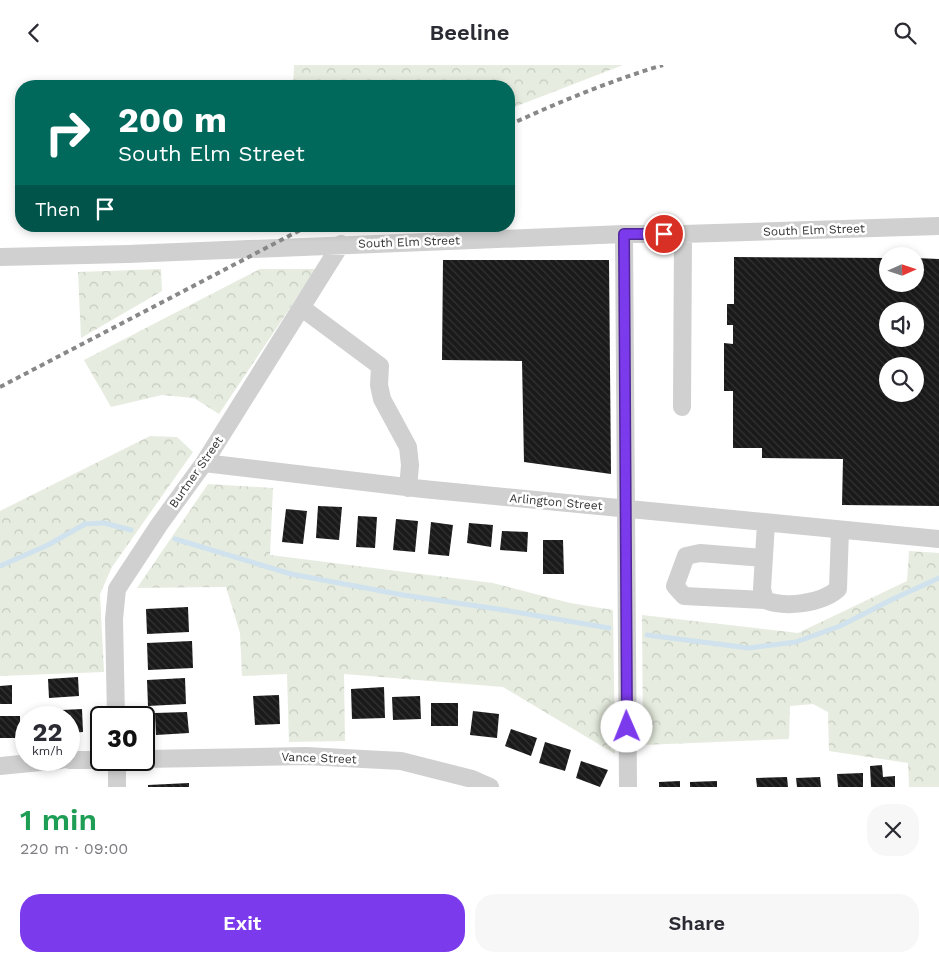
<!DOCTYPE html>
<meta charset="utf-8">
<style>
body{margin:0;font-family:"Work Sans",sans-serif;background:#f7f7f7;color:#2b2b33;height:100vh;display:flex;flex-direction:column;font-size:19px;white-space:nowrap}
*{box-sizing:border-box;margin:0}
p{font-size:16px;color:#7c7c81}
.icon{flex:none;width:28px;height:28px;fill:none;stroke:currentColor;stroke-width:2;stroke-linecap:round;stroke-linejoin:round}
.map{position:relative;height:722px;overflow:hidden}
.side{display:flex;flex-direction:column;background:#fff;flex:1}
.side>*{flex:none}
.hud{position:absolute;left:15px;top:15px;width:500px;height:152px;border-radius:20px;box-shadow:0 2px 8px #0003;background:#00695c;color:#fff;overflow:hidden}
.needle{width:32px;rotate:87deg}
.fabs{position:absolute;left:879px;top:182px;display:grid;gap:10px}
.fabs a{display:grid;place-items:center;width:45px;height:45px;border-radius:50%;background:#fff;box-shadow:0 2px 8px #0003;font-size:25px}
.speed{position:absolute;left:15px;top:641px;display:flex;gap:10px;font-size:25px;font-weight:700;text-align:center}
.speed>*{display:grid;place-content:center;width:65px;height:65px;border-radius:50%;background:#fff;box-shadow:0 2px 8px #0003;line-height:1}
.speed small{font-size:12px;font-weight:400}
.speed .limit{border:2px solid #111;border-radius:8px;background:#fff;color:#111}
.pin{position:absolute;display:grid;place-items:center;width:42px;height:42px;color:#fff;margin:-21px;border:2px solid #fff;border-radius:50%;box-shadow:0 1px 5px #0007}
.me{position:absolute;width:55px;margin:-28px;rotate:359deg;stroke-linejoin:round;filter:drop-shadow(0 0 4px #0008)}
.turn{display:flex;align-items:center;gap:18px;height:105px;padding:0 20px;font-size:22px}
.turn .icon{width:65px;height:65px;stroke-width:2.5}
.turn b{display:block;font-size:35px;line-height:42px}
.then{display:flex;align-items:center;height:48px;padding:0 20px;background:#0003;gap:10px;font-size:19px}
.round{display:grid;place-items:center;flex:none;width:52px;height:52px;border-radius:20px;background:#f7f7f7}
.head{display:flex;align-items:center;justify-content:space-between;height:85px;padding:0 20px}
h1{font-size:30px;font-weight:600;line-height:38px;color:#1e9e55}
.cta{display:flex;gap:10px;margin-top:auto;padding:10px 20px}
.cta a{flex:1;height:58px;border-radius:20px;background:#7c3aed;color:#fff;font-size:20px;font-weight:600;line-height:58px;text-align:center}
.cta a+a{background:#f7f7f7;color:#2b2b33}
header{display:flex;justify-content:space-between;align-items:center;height:65px;padding:0 20px;background:#fff;font-size:22px;font-weight:600}
.map>svg:first-child{display:block}
</style>
<header><svg class="icon" aria-label="back" viewBox="0 0 24 24"><path d="M15 5l-7 7 7 7"/></svg>Beeline<svg class="icon" aria-label="search" viewBox="0 0 24 24"><circle cx="10" cy="10" r="6"/><path d="M15 15l6 6"/></svg></header>
<div class="map">
<svg width="939" height="722" viewBox="0 0 939 722">
<defs>
<pattern id="forest-crowns" width="20" height="18" patternUnits="userSpaceOnUse" patternTransform="scale(1.25)"><rect width="20" height="18" fill="#e6ecdf"/><path d="M2 6a3 3 0 1 1 6 0M12 15a3 3 0 1 1 6 0" fill="none" stroke="#c6cbc0"/></pattern>
<pattern id="building-back-hatch" width="6" height="6" patternUnits="userSpaceOnUse" patternTransform="scale(1.25)"><rect width="6" height="6" fill="#1a1a1a"/><path d="M-1 5l2 2M0 0l6 6M5-1l2 2" fill="none" stroke="#333"/></pattern>
</defs>
<rect width="100%" height="100%" fill="#fff"/>
<path fill="url(#forest-crowns)" d="M294,0H623L509,44V21H293Z
M161,204L162,226L81,273L78,207Z
M260,204H316L219,349L194,333L162,330L111,342L84,295Z
M150,371L177,372L193,387L112,502L100,529L104,607L0,611V446Z
M208,419L273,423L270,490L493,518L570,538L613,545L615,689L503,622L344,609L345,676L289,677L287,609L242,611L240,568L226,522L137,523Z
M909,486L939,488V722H909L908,698L829,686L828,647L813,639L790,641L789,674L643,680L642,550L798,568L907,516Z"/>
<g fill="none" stroke-linecap="round" stroke-linejoin="round">
<path stroke="#cfe2ee" stroke-width="5" d="M175,474L291,509L403,530L504,545L609,563
M0,501L48,480L85,459L104,458L131,465
M647,570L749,583L796,577L840,561L893,534L939,513"/>
</g>
<path fill="url(#building-back-hatch)" fill-rule="evenodd" d="M734,192L888,193V219H915V193L939,194V441L842,440L843,394L762,393V383H733V326H724V278L733,279V260H727V239H734ZM888,246H915V274H888ZM888,301H915V329H888Z
M443,195H609L611,409L524,397L522,296L442,295Z
M318,441L342,442L339,475L316,473Z
M286,444L307,446L303,479L282,477Z
M358,451L377,452L375,483L356,482Z
M396,454L418,456L415,487L393,485Z
M431,457L453,460L449,491L428,489Z
M469,458L493,460L491,482L467,478Z
M502,466L528,467L527,487L500,485Z
M543,475H563L564,509H543Z
M188,542L189,567L147,569L146,544Z
M192,576L193,603L148,605L147,578Z
M78,612L79,631L49,633L48,614Z
M185,613L186,639L148,641L147,615Z
M12,620V639H0V621Z
M384,622L385,653L352,654L351,624Z
M279,630L280,659L255,660L253,631Z
M420,631L421,654L393,655L392,632Z
M431,638H458V661H431Z
M82,644L83,667L69,668V652H41V646Z
M473,646L499,649L497,673L470,670Z
M187,647L189,668L156,670L155,648Z
M0,651H20V673H0Z
M511,664L537,673L531,691L505,681Z
M545,677L571,685L565,706L539,698Z
M581,696L608,705L600,722L576,713Z
M882,700L883,712L895,711V722H871L870,701Z
M863,708V722H838L837,709Z
M787,712L788,722H757L756,713Z
M820,712L821,722H797L796,713Z
M680,716V722H659V717Z
M717,716V722H690V717Z
M189,718V722H148V720Z"/>
<g fill="none" stroke-linecap="round" stroke-linejoin="round">
<path stroke="#d0d0d0" stroke-width="18" d="M624,169L628,722
M0,192L128,189L624,169H683L939,161
M302,243L380,301L379,320L382,334L408,382L410,400L408,423
M682,342L683,169
M204,398L423,424L939,474
M766,458L762,524L765,535C785,543 821,539 838,524L840,465
M764,493L700,488L686,491L675,521L684,531L765,535
M116,652L114,554L117,524L159,460L204,398L341,179
M144,694L306,691L401,696L472,714L490,722
M69,695H101
M117,695V722
M0,701L61,695"/>
<path stroke="#888" stroke-width="4" stroke-dasharray="5 4" stroke-linecap="butt" d="M509,60C559,37 610,16 663,0
M0,322L308,161"/>
</g>
<g fill="none" stroke-linecap="round" stroke-linejoin="round">
<defs>
<path id="route" d="M627,662L624,169H664"/>
</defs>
<use href="#route" stroke="#51269a" stroke-width="12"/>
<use href="#route" stroke="#7c3aed" stroke-width="9"/>
</g>
<g text-anchor="middle" dominant-baseline="central" stroke-width="5" stroke-linejoin="round" paint-order="stroke">
<g font-size="12" fill="#333" stroke="#fff">
<text transform="translate(814 165) rotate(-2)">South Elm Street</text>
<text transform="translate(409 177) rotate(-2)">South Elm Street</text>
<text transform="translate(196 407) rotate(-55)">Burtner Street</text>
<text transform="translate(556 437) rotate(5)">Arlington Street</text>
<text transform="translate(319 693) rotate(2)">Vance Street</text>
</g>
</g>
</svg>
<div class="fabs">
<a><svg class="needle" viewBox="-14 -14 28 28"><path d="M0-13l5 13h-10z" fill="#e53935"/><path d="M0 13l5-13h-10z" fill="#7c7c81"/></svg></a>
<a><svg class="icon" aria-label="sound" viewBox="0 0 24 24"><path d="M4 9h4l5-4v14l-5-4H4zM17 9q2 3 0 6"/></svg></a>
<a><svg class="icon" aria-label="search" viewBox="0 0 24 24"><circle cx="10" cy="10" r="6"/><path d="M15 15l6 6"/></svg></a>
</div>
<div class="speed"><div>22<small>km/h</small></div><div class="limit">30</div></div>
<div class="pin" style="left:664px;top:169px;background:#d93025"><svg class="icon" aria-label="arrive" viewBox="0 0 24 24"><path d="M6 21V4h12l-3 4 3 4H6"/></svg></div>
<svg class="me" style="left:627px;top:662px" viewBox="-20 -20 40 40"><circle r="19" fill="#fff"/><path d="M0-13L10 11 0 6-10 11z" fill="#7c3aed"/></svg>
<div class="hud">
<div class="turn"><svg class="icon" aria-label="right" viewBox="0 0 24 24"><path d="M7 20v-9h11M14 6l5 5-5 5"/></svg><div><b>200 m</b>South Elm Street</div></div>
<div class="then">Then<svg class="icon" aria-label="arrive" viewBox="0 0 24 24"><path d="M6 21V4h12l-3 4 3 4H6"/></svg></div>
</div>
</div>
<section class="side">
<div class="head"><div><h1>1 min</h1><p>220 m · 09:00</p></div><a class="round"><svg class="icon" aria-label="close" viewBox="0 0 24 24"><path d="M6 6l12 12M18 6L6 18"/></svg></a></div>
<div class="cta"><a>Exit</a><a>Share</a></div>
</section>
